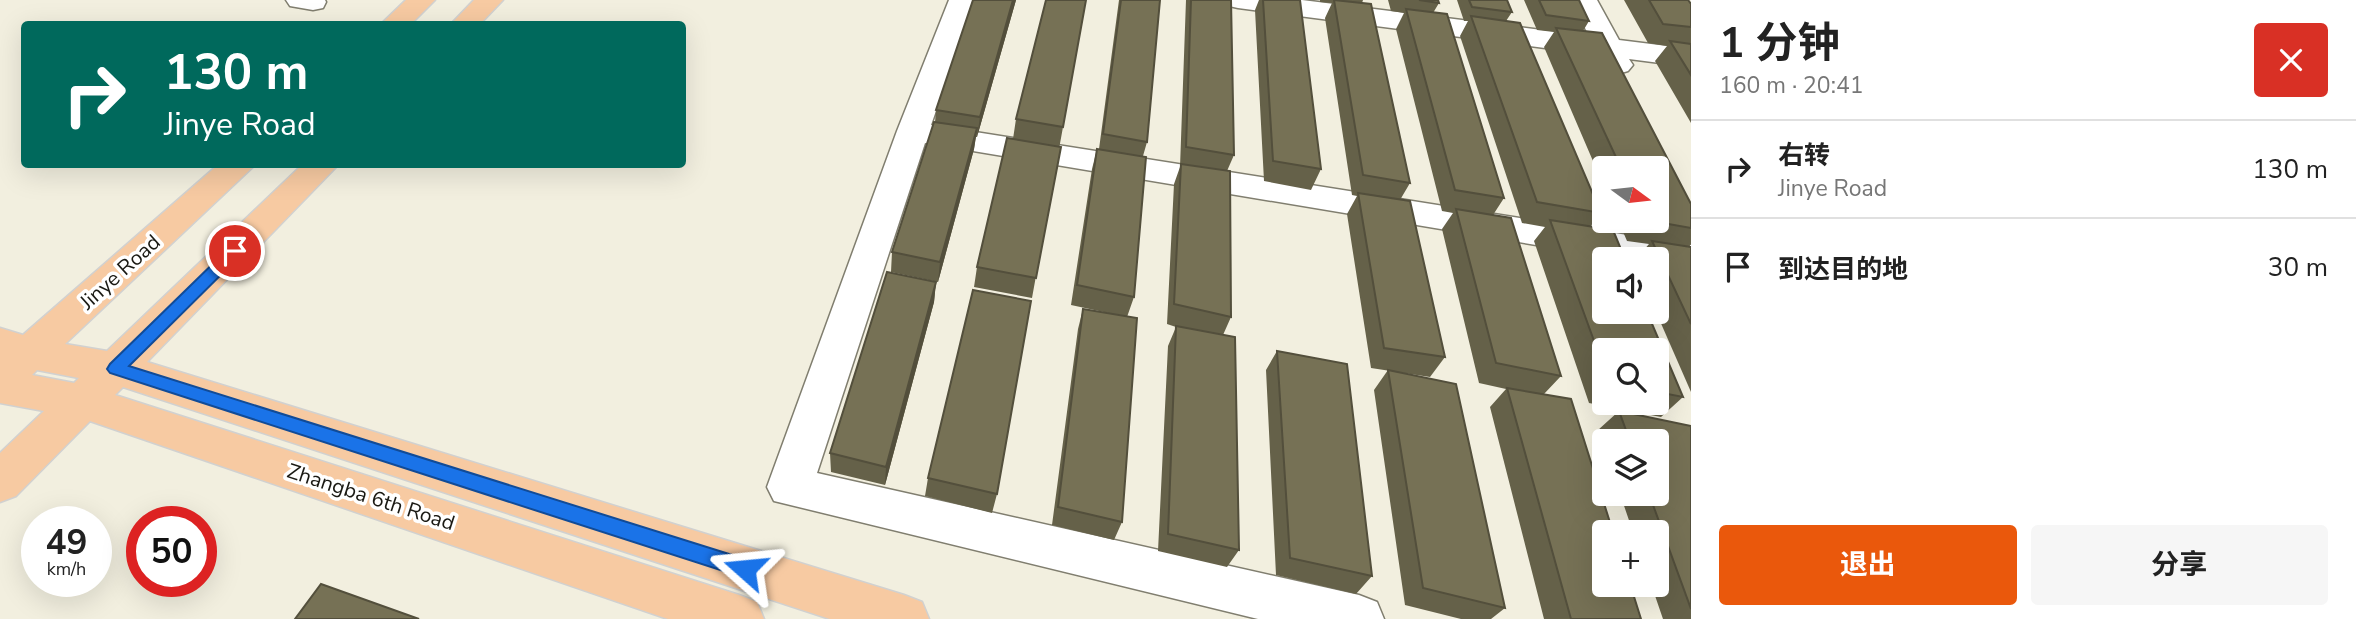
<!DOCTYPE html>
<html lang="zh">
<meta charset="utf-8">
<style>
body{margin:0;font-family:"Nunito Sans","Noto Sans SC",sans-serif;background:#f6f6f6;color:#222;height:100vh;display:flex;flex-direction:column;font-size:26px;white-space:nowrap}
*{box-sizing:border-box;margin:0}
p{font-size:23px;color:#767676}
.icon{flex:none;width:38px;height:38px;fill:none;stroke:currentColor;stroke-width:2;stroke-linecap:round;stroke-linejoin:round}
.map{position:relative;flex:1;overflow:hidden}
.sheet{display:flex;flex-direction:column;background:#fff;width:665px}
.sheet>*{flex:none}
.hud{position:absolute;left:21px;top:21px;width:665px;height:147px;border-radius:7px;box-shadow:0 7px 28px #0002;background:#00695c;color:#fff;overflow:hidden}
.needle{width:46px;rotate:105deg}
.fabs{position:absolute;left:1592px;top:156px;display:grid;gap:14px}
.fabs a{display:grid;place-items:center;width:77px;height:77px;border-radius:7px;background:#fff;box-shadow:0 7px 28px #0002;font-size:35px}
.speed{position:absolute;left:21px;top:506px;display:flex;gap:14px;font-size:35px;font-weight:700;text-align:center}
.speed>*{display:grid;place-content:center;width:91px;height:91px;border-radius:50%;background:#fff;box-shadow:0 7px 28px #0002;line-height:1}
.speed small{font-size:18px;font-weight:400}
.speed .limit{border:10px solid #d22;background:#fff;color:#111}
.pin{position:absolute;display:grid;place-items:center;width:60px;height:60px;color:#fff;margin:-30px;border:4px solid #fff;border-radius:50%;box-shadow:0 2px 7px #0007}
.me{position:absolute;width:77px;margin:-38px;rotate:288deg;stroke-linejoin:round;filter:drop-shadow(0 0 5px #0008)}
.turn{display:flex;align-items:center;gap:24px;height:147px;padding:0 28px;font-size:32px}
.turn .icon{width:91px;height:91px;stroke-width:2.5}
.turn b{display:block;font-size:49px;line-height:60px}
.round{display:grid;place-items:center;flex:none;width:74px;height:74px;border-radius:7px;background:#f6f6f6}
.summary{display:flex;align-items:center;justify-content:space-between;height:119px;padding:0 28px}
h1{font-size:42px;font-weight:700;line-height:52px}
.button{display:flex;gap:14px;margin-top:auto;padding:14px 28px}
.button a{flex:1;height:80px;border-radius:7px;background:#ea580c;color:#fff;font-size:28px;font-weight:700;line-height:80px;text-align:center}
.button a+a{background:#f6f6f6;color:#222}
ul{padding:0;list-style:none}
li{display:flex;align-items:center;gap:21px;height:98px;padding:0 28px;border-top:2px solid #e0e0e0}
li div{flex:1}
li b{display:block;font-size:26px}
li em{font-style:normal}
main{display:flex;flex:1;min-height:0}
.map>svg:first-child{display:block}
</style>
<main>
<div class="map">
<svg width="1691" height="619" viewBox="0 0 1691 619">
<rect width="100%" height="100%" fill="#f2efdf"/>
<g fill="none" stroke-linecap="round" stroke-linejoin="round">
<defs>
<path id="minor" d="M286,0H325L326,2L323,8L313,10L290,6Z
M949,0H975L931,125L1691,245V271L1657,265V259H1620L925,143L817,473L1359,595L1377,602L1384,619H1258L774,501L767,487L897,131Z
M1225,0H1302L1589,36L1571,0H1597L1619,40L1691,49V67L1629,59L1633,65L1628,71L1618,74L1608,71L1598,55L1238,8L1229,6Z"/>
<path id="major" d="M406,0H435L411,24H381Z
M474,0H503L480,24H451Z
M219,164H256L65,344L107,351L303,164H339L147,362L904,595L922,602L929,619H830L123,387L115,395L739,595L757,602L764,619H668L90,421L16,496L0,502V453L44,411L0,403V328L23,335ZM37,370L79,378L74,383L32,375Z"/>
</defs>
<use href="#minor" stroke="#807e6f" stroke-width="3"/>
<use href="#major" stroke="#d1d1d0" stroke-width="3"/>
<use href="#minor" fill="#fff" fill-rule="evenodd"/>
<use href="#major" fill="#f7caa2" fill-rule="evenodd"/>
</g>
<path fill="#656149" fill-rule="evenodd" d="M973,0H1016L977,137H976L974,149L938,282L891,272L892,252L935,122L936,110Z
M1119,0H1160L1147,142L1143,156L1134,297L1127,317L1071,305L1092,169L1097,149H1099Z
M1186,0H1231L1234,155L1227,171L1231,317L1223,335L1239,550L1227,567L1158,551L1168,346L1176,327L1167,324L1174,184L1180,167Z
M1259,0H1300L1321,169L1311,190L1264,181L1255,10Z
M1320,0H1363L1362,3L1410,183L1400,200L1445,357L1430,377L1371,368L1347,214L1357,196L1352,195L1325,18L1332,3L1320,2Z
M1388,0H1438L1439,3L1433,13L1504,198L1493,215L1561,376L1544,394L1641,619H1544L1490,407L1506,389L1479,383L1442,229L1453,213L1442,211L1396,29L1404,13L1391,11Z
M1457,0H1507L1512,12L1506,21L1601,213L1590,227L1683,397L1661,417L1589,403L1534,241L1545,227L1522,223L1460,36L1468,21H1464ZM1605,350H1657V402H1605Z
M1524,0H1579L1589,21L1583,31L1691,204V244L1689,247H1691V392L1656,312H1657V259H1636L1649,244L1627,241L1618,220H1657V168H1605V189L1544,47L1554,32L1537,30Z
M1624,0H1688L1691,4V123L1655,61L1667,46L1648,43Z
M1016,119L1063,127L1032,298L974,287L977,267L1013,139Z
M936,282L934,302L885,485L831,472L830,453Z
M1083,309L1122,522L1114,540L1052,525L1078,329Z
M1277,351L1372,576L1356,594L1276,575L1266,370Z
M1388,370L1505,608L1491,619H1461L1405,605L1374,390Z
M1619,411L1691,426V619H1663L1651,584H1657V532H1633L1620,494H1657V441H1605V450L1598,430Z
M928,478L997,494L992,513L925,496Z"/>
<path fill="#534f3c" d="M1013,0H1016L977,137L980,117Z
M977,128L974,149L938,282L940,262Z
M936,282L934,302L885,485L886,467Z"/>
<path fill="#767155" stroke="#534f3c" stroke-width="2" d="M973,0H1013L980,117L936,110Z
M1046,0H1086L1063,127L1016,119Z
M1121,0H1160L1147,142L1103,134Z
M1191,0H1231L1234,155L1186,147Z
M1263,0H1300L1321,169L1273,161Z
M1334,0L1371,4L1410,183L1363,175Z
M1419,0H1438L1439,3Z
M1469,0H1507L1512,12L1472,7Z
M1539,0H1579L1589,21L1546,15Z
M1649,0H1688L1691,4V27L1663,24Z
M1406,9L1447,14L1504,198L1455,190Z
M1471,16L1520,23L1601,213L1537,202Z
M1556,28L1602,33L1691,204V228L1646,220H1657V168H1621Z
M1670,41L1691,44V75Z
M934,122L977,128L940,262L892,252Z
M1007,138L1061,147L1036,278L977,267Z
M1097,149L1146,157L1134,297L1077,285Z
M1181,164L1230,171L1231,317L1174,304Z
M1358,193L1410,201L1445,357L1384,348Z
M1456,209L1511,218L1561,376L1496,363Z
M1550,220L1613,230L1625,259H1605V312H1647L1683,397L1657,392V350H1605V371Z
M1652,241L1691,247V324Z
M887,272L936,282L886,467L830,453Z
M973,290L1031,301L997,494L928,478Z
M1083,309L1137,318L1122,522L1058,507Z
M1176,326L1235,337L1239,550L1168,534Z
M1277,351L1347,364L1372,576L1290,558Z
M1388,370L1456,384L1505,608L1423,588Z
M1507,388L1571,399L1613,532H1605V584H1630L1641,619H1571Z
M1619,411L1691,426V609L1649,494H1657V441H1630Z
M321,584L419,619H295Z"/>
<path fill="#1a73e8" stroke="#114b97" stroke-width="2" d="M235,246L241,247L243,251L241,255L129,366L745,559L752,562L755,569L752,575L745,578L110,373L107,369L110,364L230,247Z"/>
<g text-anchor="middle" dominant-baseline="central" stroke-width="7" stroke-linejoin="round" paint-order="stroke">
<g font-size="21" fill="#1a1913" stroke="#fff">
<text transform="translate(120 272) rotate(-42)">Jinye Road</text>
<text transform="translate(371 497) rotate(18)">Zhangba 6th Road</text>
</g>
</g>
</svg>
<div class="fabs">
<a><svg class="needle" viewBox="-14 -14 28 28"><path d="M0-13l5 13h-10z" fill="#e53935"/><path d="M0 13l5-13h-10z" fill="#767676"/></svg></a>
<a><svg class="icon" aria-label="sound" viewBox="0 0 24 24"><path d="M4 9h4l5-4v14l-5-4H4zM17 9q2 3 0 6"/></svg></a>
<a><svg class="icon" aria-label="search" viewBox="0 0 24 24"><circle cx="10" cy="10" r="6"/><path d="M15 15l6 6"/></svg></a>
<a><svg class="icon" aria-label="layers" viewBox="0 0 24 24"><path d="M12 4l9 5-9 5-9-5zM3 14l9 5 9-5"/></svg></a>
<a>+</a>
</div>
<div class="speed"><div>49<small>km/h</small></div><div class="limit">50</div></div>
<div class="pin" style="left:235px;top:251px;background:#d93025"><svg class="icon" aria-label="arrive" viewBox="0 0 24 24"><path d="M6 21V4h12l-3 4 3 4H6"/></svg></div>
<svg class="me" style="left:745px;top:569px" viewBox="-20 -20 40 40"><path d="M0-17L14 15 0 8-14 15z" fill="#1a73e8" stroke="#fff" stroke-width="4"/></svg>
<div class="hud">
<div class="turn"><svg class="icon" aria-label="right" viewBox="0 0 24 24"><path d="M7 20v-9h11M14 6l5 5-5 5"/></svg><div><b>130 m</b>Jinye Road</div></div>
</div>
</div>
<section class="sheet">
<div class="summary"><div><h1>1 分钟</h1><p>160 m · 20:41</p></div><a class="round" style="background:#d93025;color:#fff"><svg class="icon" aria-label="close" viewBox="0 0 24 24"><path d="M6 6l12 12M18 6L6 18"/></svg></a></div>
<ul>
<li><svg class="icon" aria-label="right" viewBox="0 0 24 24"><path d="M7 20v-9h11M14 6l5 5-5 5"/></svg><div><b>右转</b><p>Jinye Road</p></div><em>130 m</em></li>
<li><svg class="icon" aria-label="arrive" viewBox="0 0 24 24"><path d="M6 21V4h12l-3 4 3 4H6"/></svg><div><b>到达目的地</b></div><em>30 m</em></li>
</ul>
<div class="button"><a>退出</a><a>分享</a></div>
</section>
</main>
